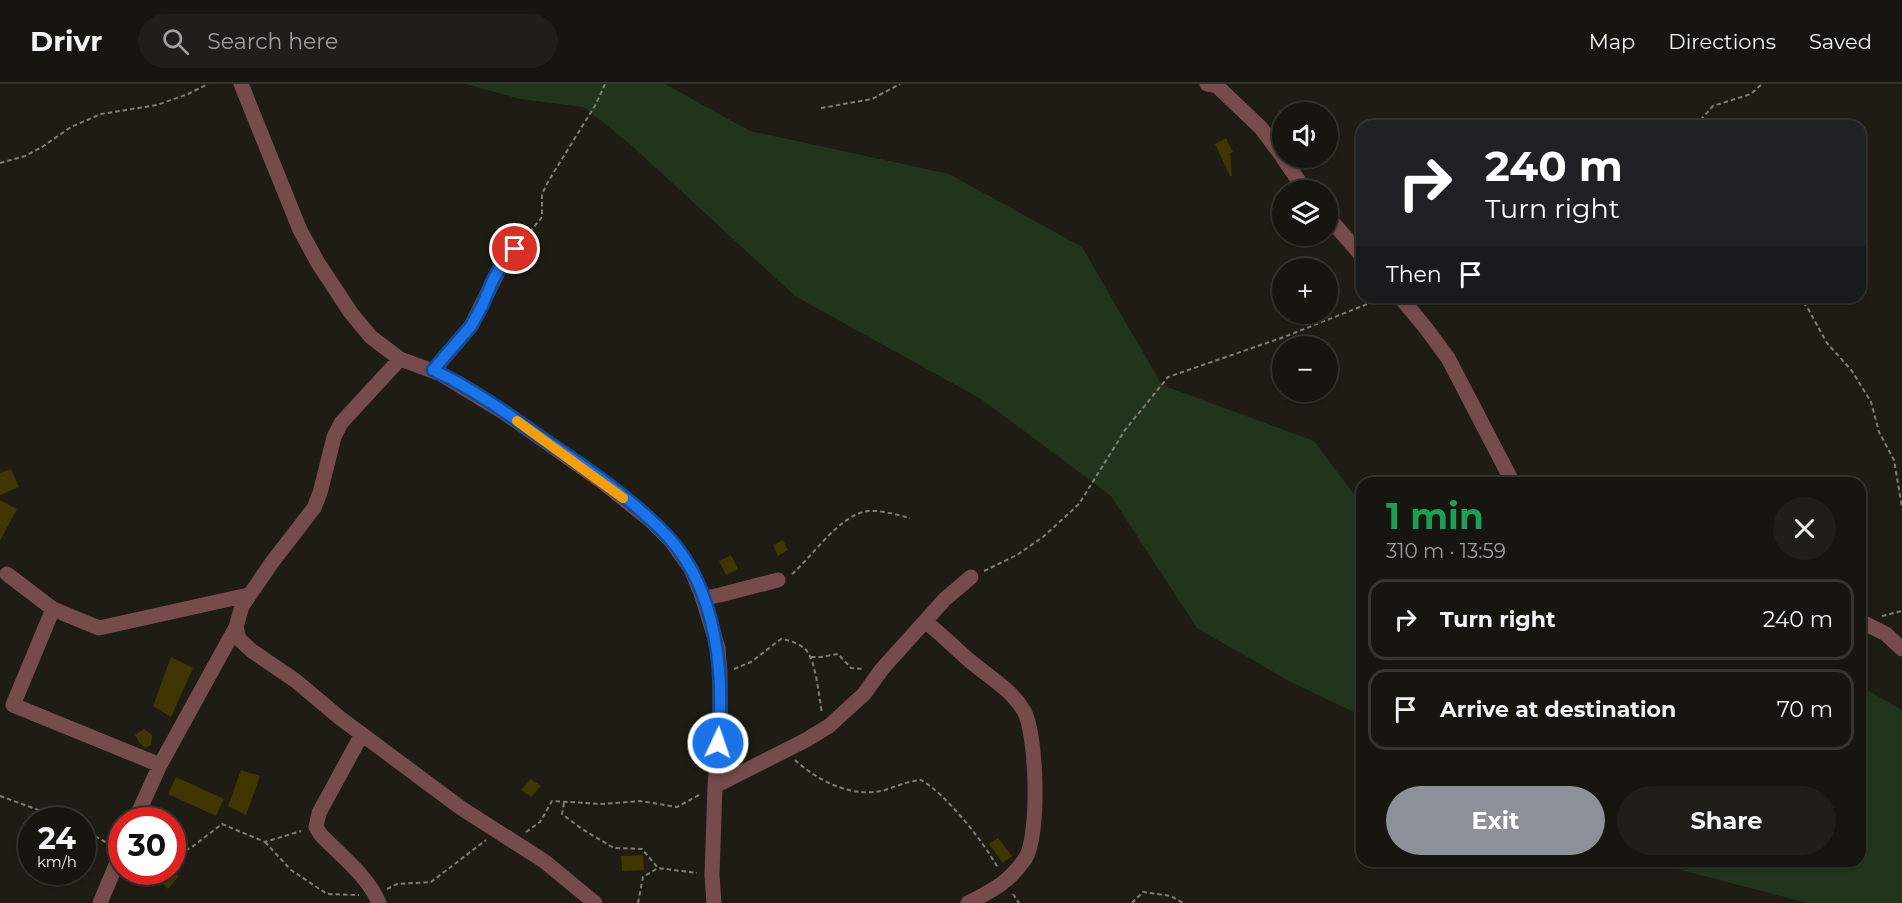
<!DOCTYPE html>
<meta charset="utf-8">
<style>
body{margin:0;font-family:Montserrat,sans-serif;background:#1f1e18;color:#f1f3f6;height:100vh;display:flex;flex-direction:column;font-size:22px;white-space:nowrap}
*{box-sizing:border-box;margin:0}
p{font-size:20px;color:#9e9f9e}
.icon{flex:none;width:33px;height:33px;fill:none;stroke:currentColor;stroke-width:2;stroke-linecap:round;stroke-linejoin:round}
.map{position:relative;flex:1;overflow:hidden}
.details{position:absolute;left:1356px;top:393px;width:510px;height:390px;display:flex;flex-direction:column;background:#16150f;border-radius:18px;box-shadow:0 2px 4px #0004,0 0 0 2px #35342f}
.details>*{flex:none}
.banner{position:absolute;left:1356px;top:36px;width:510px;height:183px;border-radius:18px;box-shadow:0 2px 4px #0004,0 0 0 2px #35342f;background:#202124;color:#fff;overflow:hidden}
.tools{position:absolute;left:1272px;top:18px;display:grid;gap:12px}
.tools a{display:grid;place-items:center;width:66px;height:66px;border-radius:50%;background:#16150f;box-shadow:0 2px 4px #0004,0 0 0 2px #35342f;font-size:30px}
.speed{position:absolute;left:18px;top:723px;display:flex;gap:12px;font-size:30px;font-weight:700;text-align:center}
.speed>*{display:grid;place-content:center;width:78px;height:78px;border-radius:50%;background:#16150f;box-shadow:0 2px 4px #0004,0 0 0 2px #35342f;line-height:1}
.speed small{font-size:15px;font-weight:400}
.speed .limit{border:9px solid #d22;background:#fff;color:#111}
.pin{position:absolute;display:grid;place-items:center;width:51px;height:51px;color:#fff;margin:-26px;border:3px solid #fff;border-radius:50%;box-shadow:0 2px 6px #0007}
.me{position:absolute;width:66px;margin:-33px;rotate:3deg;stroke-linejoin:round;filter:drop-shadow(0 0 4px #0008)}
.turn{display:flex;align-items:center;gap:21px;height:126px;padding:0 30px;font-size:27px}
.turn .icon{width:78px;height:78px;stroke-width:2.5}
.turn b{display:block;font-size:42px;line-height:51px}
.then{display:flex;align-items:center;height:57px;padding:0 30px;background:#0003;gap:12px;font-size:22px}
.round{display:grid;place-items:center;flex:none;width:63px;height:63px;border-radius:32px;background:#1f1e18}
.head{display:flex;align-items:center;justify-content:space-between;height:102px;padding:0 30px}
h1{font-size:36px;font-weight:700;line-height:45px;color:#1e9e55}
.primary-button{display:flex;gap:12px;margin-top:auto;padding:12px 30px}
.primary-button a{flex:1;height:69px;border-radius:36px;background:#8c9099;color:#fff;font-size:24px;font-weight:700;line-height:69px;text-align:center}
.primary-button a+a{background:#1f1e18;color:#f1f3f6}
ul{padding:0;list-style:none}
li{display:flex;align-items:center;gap:18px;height:81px;margin:0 12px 9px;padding:0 18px;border:3px solid #35342f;border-radius:18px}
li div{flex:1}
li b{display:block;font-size:22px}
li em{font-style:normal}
header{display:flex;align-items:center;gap:36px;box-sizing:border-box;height:84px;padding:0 30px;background:#16150f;border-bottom:2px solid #35342f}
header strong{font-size:28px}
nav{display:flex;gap:33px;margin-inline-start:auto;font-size:21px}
.search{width:420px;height:54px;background:#1f1e18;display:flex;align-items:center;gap:15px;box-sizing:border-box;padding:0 21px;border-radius:33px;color:#9e9f9e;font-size:22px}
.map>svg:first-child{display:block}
</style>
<header>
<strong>Drivr</strong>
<div class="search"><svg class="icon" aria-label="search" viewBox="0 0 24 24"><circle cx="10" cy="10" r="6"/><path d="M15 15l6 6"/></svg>Search here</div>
<nav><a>Map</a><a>Directions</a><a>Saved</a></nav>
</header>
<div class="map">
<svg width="1902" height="819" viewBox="0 0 1902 819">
<rect width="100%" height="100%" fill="#1e1c14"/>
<path fill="#21351c" d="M466,0H665L750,47L949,90L1082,163L1162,301L1314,357L1362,421V632L1289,597L1197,544L1111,412L981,315L795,212L631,61L584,23L520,15Z
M1860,602L1902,626V819H1806L1670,783L1658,777H1860Z"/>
<path fill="#403601" d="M1226,54L1233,68L1230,69L1232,92H1230L1215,60Z
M11,385L19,403L0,411V389Z
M0,416L17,425L0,457Z
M783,456L788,466L778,472L773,461Z
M731,471L738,485L726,491L719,477Z
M171,573L193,584L171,633L153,622Z
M144,645L152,651L151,661L145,664L139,658L135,651Z
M241,686L260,692L246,731L228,722Z
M176,693L224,715L216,732L168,710Z
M531,695L541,702L531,713L521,706Z
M998,754L1012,772L1003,779L989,760Z
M643,771L644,786L622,787L621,772Z
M161,788H171L179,792L168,805L156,793Z"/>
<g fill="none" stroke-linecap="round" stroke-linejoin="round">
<path stroke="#7e7d76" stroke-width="2" stroke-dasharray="4.5 3" stroke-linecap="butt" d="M821,24L872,15L900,0
M1698,42L1697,40L1713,22L1751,10L1762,0
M0,79L25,72L42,63L71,43L101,30L157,21L188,10L208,0
M525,154L542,133V110L549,96L596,20L605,0
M1798,213L1807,223L1827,259L1852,287L1871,318L1879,348L1894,376L1902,423
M984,487L1017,471L1043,453L1079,420L1125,346L1168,293L1284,253L1385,213
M792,490C812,473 840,430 868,427C882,426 897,431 910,434
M1882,532L1902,527
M811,573H821L838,570L851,584L864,585
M734,585L751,578L781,555C789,556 797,559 804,564C816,573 819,614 822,629
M795,676C818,697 853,715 885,706C897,702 908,697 921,696C947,711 983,757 998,784
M0,712L66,736
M564,719L562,730L582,745L614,764L642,765L658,784L697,789
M82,745L109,760
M526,748L540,738L552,717L603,720L640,717L677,723L699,711
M265,758L291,786L327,810L359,811
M172,773L192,763L222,740L265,758L301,747
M1431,779L1432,777
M387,805L397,800L431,798L486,756
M1013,810L1019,819
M638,819L643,793L658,784
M1132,819L1143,808L1171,812L1183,819"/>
<path stroke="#754b4b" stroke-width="15" d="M241,0L300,146L318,179L351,229L371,253L400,275L441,290L505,329L600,396L650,436L671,457L691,485L702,512L718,564L720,589V637L715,702L712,791L714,819
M1207,0L1217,2L1261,44L1282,72
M1283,74L1305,106
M1328,133L1362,172
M1400,213L1425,243L1448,274L1513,399
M400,275L341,339L334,353L320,409L314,424L273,477L242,522L236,543L239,555L252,567L296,597L340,634L461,724L544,777L595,819
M433,287L471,242L501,182L515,165
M7,490L53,525L99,544L248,511
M702,512L710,513L720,511L778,496
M53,525L13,621L160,681
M1860,537L1886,550L1902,565
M926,538C941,550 955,564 970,577C989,593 1011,605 1024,627C1037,650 1040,753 1025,775C1008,799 993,806 968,819
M362,650L319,729L316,743L321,751C340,771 368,792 379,819
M715,702L806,656L829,642L864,610L882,585L945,515L971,493
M135,736L160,681L236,543
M100,819L122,767"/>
</g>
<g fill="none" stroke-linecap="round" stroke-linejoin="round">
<defs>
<path id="route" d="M515,165L501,182L493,196L482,222L471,242L433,286C474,305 512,333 549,359C591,387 636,418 670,455C717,508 725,592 718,659"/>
</defs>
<use href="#route" stroke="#114b97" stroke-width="15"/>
<use href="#route" stroke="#1a73e8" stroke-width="10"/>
<path stroke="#f59e0b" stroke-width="10" d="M517,337L623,414"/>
</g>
</svg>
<div class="tools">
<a><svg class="icon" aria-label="sound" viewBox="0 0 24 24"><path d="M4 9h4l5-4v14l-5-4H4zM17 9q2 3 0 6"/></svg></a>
<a><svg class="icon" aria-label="layers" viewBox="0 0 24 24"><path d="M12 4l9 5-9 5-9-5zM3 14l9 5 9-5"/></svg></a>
<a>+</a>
<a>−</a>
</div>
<div class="speed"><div>24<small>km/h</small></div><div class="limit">30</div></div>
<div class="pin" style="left:515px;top:165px;background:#d93025"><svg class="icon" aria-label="arrive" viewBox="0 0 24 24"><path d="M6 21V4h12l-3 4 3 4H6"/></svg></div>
<svg class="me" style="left:718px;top:659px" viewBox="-20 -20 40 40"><circle r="17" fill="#1a73e8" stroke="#fff" stroke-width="3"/><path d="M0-11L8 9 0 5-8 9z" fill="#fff"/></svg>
<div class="banner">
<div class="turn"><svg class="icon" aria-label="right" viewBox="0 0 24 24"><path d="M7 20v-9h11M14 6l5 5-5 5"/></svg><div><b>240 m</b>Turn right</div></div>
<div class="then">Then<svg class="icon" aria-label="arrive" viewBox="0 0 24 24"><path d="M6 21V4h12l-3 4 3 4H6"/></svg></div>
</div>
<section class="details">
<div class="head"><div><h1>1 min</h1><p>310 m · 13:59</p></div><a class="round"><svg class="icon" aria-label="close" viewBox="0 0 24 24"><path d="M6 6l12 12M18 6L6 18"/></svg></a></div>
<ul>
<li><svg class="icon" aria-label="right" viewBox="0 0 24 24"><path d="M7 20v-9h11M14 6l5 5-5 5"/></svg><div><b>Turn right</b></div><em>240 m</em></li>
<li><svg class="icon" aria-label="arrive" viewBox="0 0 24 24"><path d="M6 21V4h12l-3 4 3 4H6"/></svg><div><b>Arrive at destination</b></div><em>70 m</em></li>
</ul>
<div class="primary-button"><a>Exit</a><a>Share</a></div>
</section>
</div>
